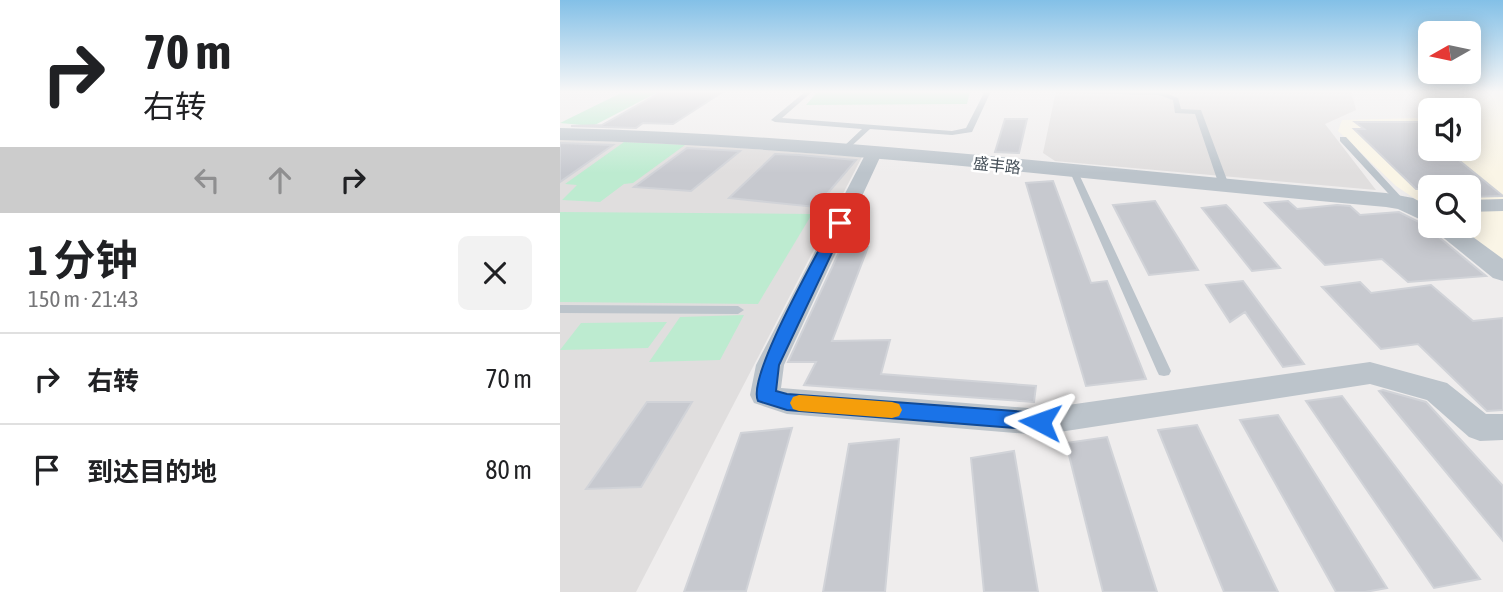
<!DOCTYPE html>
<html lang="zh">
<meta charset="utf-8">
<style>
body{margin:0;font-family:"Asap Condensed","Noto Sans SC",sans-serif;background:#f2f2f2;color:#202124;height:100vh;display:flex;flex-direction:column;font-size:26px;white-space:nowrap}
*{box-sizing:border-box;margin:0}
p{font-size:23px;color:#757577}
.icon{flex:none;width:38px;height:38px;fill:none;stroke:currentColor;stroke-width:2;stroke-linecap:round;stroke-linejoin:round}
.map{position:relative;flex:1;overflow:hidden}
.drawer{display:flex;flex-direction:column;background:#fff;width:560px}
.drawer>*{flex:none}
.guide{background:#fff;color:#202124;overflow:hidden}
.needle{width:46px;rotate:261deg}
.fabs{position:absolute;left:858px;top:21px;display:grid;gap:14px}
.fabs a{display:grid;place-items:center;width:63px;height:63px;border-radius:10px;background:#fff;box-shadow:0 4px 18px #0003;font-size:35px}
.pin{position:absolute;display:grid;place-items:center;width:60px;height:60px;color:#fff;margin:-30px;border-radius:14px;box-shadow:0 4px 10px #0006}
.me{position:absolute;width:77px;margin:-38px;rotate:274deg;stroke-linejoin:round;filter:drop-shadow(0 0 5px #0008)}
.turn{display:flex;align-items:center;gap:24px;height:147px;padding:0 28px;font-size:32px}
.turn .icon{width:91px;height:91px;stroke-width:2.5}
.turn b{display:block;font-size:49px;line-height:60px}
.lanes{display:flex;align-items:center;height:66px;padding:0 28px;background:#0003;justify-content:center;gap:35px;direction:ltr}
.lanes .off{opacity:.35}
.round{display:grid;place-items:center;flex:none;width:74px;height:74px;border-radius:10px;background:#f2f2f2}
.head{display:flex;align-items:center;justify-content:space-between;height:119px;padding:0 28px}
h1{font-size:42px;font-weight:700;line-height:52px}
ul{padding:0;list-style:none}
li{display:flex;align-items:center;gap:21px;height:91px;padding:0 28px;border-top:2px solid #e0e0e0}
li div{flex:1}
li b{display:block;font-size:26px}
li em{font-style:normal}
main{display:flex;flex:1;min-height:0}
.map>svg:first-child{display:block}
</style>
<main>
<section class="drawer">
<div class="guide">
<div class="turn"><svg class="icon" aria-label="right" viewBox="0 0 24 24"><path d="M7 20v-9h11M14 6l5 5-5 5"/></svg><div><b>70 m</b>右转</div></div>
<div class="lanes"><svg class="icon off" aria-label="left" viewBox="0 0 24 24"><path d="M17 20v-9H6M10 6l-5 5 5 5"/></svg><svg class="icon off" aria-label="ahead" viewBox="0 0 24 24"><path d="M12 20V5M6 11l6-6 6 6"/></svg><svg class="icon" aria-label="right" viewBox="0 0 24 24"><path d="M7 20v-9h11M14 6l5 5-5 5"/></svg></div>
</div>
<div class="head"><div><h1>1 分钟</h1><p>150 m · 21:43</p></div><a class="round"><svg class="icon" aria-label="close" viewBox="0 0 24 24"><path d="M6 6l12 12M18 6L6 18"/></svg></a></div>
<ul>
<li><svg class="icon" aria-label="right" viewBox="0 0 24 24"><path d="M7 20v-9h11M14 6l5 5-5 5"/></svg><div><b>右转</b></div><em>70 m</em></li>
<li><svg class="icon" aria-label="arrive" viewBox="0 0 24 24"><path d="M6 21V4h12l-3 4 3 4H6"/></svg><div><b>到达目的地</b></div><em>80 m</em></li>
</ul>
</section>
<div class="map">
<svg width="943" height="592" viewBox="0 0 943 592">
<rect width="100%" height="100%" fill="#efeded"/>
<path fill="#faf5e6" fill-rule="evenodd" d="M857,91H943V259L894,226H908V187H870V209L836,186L778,131L782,120L861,118ZM870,110H908V149H870Z"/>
<path fill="#e0dede" d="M496,91H791L796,110L765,124L816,190L495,161L483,153Z
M0,138H45L302,157L76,592H0Z"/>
<path fill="#bdebd0" d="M65,91H100L33,126L0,123Z
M258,91H410L407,104L246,105Z
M64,142L125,145L73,183L64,184L40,202L2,200L17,185L5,184Z
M0,212L252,214L198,304L0,302Z
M184,315L160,360L89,362L120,317Z
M107,322L88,348L0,350L21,323Z"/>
<path fill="#c7c9cf" stroke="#d1d3d8" stroke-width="2" d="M103,91H164L113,124L83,123L76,128L11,126L42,125Z
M445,119H467L459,153L435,152Z
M795,122H870V149H885L943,196L908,197V187L856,189L794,129H804Z
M0,143L53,145L0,182Z
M127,148L180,151L131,191L74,187Z
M215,154L239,155L296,160L256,207L169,198Z
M493,181L531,283L547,281L586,379L526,386L466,183Z
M595,201L638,270L589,275L553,205Z
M728,201L737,209L777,205L790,206L800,215L839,212L863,224L926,276L848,282L822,259L765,265L705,203Z
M666,205L670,209L720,268L692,271L642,208Z
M308,247L272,341L330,340L321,374L476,386L474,402L244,385L256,362H228L281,248Z
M683,281L744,364L723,367L685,312L670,322L646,285Z
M800,282L811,293L871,285L913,321L943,318V410L927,411L858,344L821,349L762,287Z
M823,390L866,402L943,486V541L819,391Z
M782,396L920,579L874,588L746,401Z
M87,402H132L81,487L26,489Z
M718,415L827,588L805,592H776L680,420Z
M637,425L718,592H664L598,430Z
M232,428L186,591L124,592L181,433Z
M547,437L597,592H543L506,443Z
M339,439L325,592H263L289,444Z
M454,451L478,592H424L411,458Z"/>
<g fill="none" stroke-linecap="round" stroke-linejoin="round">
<path fill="#bcc4cb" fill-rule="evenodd" d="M246,91H253L222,118L392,131L406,128L425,91H431L412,132L392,135L310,129L285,152H282V148L302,129L215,122L211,120Z
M518,91H600L618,98L621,109L641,110L670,188L665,191L660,188L635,114L615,113L613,100L599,95L521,93Z
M780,137H786L844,200V204H838L780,141Z
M514,169L518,172L611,371L609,375L604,376L599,375L597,371L510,172Z
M0,305L178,306L184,310L178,314L0,313Z"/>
<path fill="#bcc4cb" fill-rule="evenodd" d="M314,148L322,153L224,365L221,388L480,409L810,362L887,383L926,414H943V440L920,441L909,437L867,400L810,384L480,435L227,414L194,403L190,395L196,365L306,153Z
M943,199V211L908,212V200Z"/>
<path fill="#bcc4cb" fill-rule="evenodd" d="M0,128C277,135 551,170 826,193L853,198L870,207V224L838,209L826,207C551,183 277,147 0,140Z
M869,226H898L943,259V281L933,278Z"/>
</g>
<linearGradient id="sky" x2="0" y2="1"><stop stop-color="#83c0e7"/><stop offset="0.53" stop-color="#f8f7f7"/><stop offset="1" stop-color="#f8f7f7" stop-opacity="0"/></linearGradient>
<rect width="943" height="173" fill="url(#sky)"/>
<path fill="#1a73e8" stroke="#114b97" stroke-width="2" d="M280,219L286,223L219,365L216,391L227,394L480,413L487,416L490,422L487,428L480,430L227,410L198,401C186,377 259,252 273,223Z"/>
<path fill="#f59e0b" d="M239,395L332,402L339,404L342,410L339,416L332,418L239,411L233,409L230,403L233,397Z"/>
<g text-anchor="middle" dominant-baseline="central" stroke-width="5" stroke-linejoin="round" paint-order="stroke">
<g font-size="16" fill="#465059" stroke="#fff">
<text transform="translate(437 165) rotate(6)">盛丰路</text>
</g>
</g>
</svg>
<div class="fabs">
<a><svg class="needle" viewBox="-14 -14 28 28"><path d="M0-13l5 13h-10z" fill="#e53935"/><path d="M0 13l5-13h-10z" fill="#757577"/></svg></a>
<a><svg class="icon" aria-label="sound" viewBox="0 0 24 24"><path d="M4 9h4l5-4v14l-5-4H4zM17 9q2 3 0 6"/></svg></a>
<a><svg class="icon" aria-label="search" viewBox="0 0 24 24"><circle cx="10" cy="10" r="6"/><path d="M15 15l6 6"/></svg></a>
</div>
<div class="pin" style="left:280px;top:223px;background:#d93025"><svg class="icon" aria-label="arrive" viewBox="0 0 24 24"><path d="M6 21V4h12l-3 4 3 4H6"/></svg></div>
<svg class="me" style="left:480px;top:422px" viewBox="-20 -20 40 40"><path d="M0-17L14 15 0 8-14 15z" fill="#1a73e8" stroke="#fff" stroke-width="4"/></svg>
</div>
</main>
